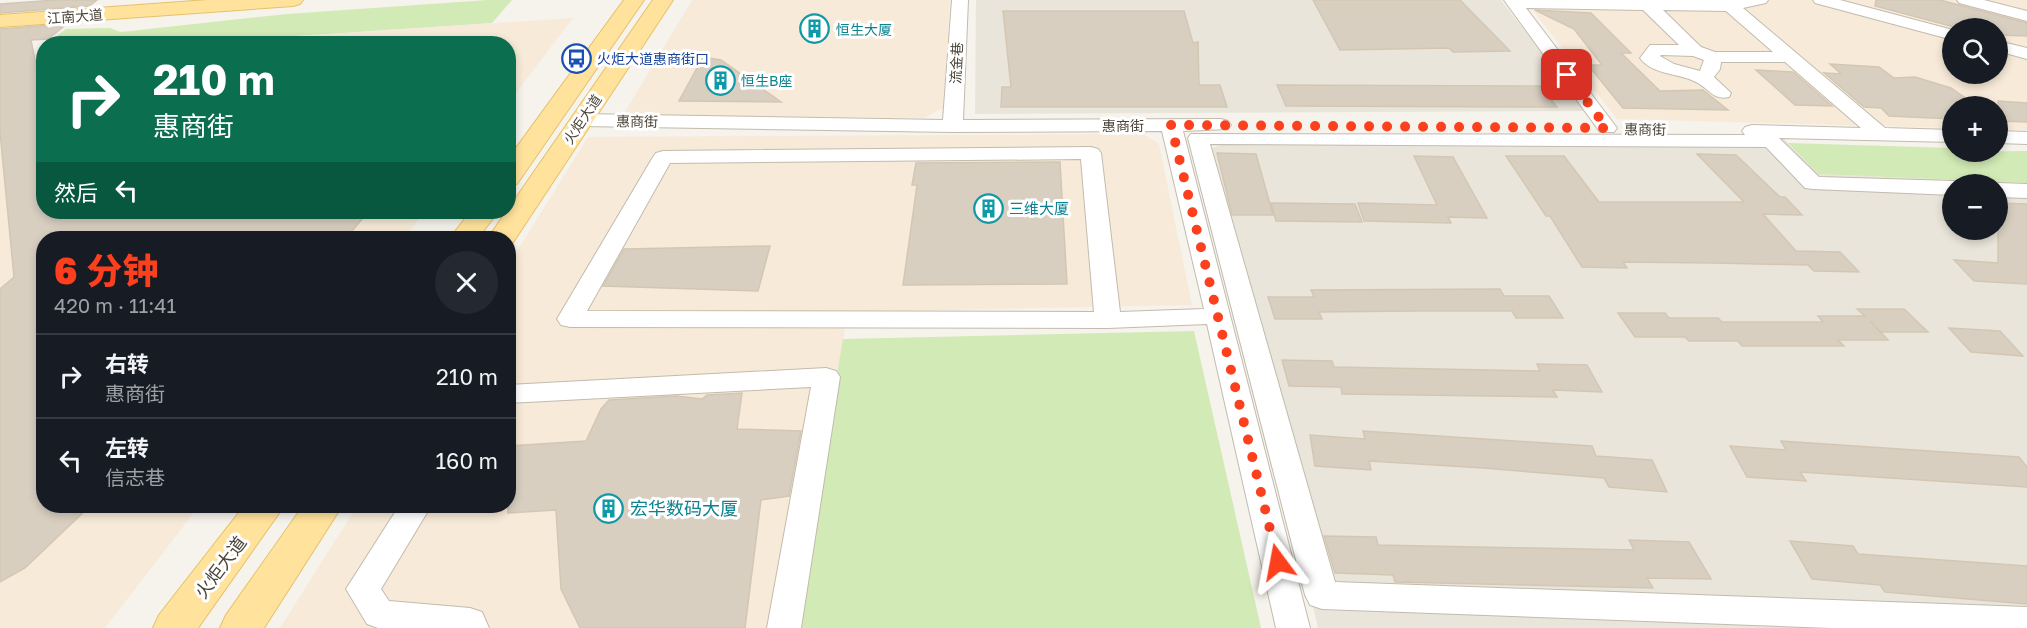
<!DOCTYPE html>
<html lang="zh">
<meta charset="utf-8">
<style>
body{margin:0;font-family:"Golos Text","Noto Sans SC",sans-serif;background:#242831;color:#f1f3f6;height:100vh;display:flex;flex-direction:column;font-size:22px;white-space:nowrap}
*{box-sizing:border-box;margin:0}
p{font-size:20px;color:#9ea1a6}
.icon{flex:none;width:33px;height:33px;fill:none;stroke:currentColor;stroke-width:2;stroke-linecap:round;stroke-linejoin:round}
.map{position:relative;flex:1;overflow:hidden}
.side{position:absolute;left:36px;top:231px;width:480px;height:282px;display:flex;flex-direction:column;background:#171b24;border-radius:24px;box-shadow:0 3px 9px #0003}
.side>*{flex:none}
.banner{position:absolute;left:36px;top:36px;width:480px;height:183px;border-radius:24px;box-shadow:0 3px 9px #0003;background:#0b6e4f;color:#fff;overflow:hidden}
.tools{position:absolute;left:1942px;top:18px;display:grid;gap:12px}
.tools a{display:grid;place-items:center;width:66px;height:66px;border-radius:50%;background:#171b24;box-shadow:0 3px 9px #0003;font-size:30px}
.pin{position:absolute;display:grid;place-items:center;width:51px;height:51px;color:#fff;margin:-26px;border-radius:12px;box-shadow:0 3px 9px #0006}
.me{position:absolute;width:66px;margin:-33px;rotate:347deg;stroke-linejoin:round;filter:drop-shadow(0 0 4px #0008)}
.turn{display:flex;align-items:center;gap:21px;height:126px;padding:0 18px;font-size:27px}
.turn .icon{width:78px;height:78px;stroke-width:2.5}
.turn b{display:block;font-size:42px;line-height:51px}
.then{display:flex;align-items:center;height:57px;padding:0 18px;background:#0003;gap:12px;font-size:22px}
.round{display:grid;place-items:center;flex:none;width:63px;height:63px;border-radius:32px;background:#242831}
.overview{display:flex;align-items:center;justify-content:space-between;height:102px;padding:0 18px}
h1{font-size:36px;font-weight:800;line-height:45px;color:#fc3f1d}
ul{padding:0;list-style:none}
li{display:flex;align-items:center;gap:18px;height:84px;padding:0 18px;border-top:2px solid #363941}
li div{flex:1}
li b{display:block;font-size:22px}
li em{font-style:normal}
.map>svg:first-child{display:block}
</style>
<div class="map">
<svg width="2027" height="628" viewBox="0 0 2027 628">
<rect width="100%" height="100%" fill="#f6f3ec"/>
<path fill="#eae5da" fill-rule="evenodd" d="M976,0H1501L1586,111L975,114Z
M1252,136L1782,137L1819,174L2027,183V628H1318L1205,150ZM1953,184H1998V230H1953Z"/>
<path fill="#f7ead8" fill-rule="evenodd" d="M692,0H950L943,108L924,118L623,115Z
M1525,0H2027V130L1998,129V106H1953V128L1617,119ZM1953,28H1998V74H1953Z
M573,18L509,102L508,44L191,43Z
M43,54L44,212H425L404,238H44V506H199L105,628H0V57Z
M1143,134L1159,144L1192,305L848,312L793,628H280L357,506H508L509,264L588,137Z"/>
<path fill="#d2eab5" d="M488,0H512L492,23L191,43H47L66,29L110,28L121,32L287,14Z
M1788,143L1953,148V152L2027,151V183L1818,174Z
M1194,331L1261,628H793L843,339Z"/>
<path fill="#d8cfc1" stroke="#d3c7b4" stroke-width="1.5" d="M56,0H97L89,6L0,13V4Z
M1313,0H1460L1510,51L1453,52L1449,48L1340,50Z
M1876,0H1940L2027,23V36L1998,35V28H1958L1875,6Z
M1535,10L1591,13L1631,53H1621L1660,91L1703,90L1728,110L1623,108L1588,65H1602L1574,29Z
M1003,11H1184L1193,43L1198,42L1199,85H1220L1227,107H1001L1002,87H1011Z
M67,24L48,39L31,40L44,106V212H368L346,238H44V506H90L25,568L0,582V289L14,277L0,132V29Z
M703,57L721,60L781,102L679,101Z
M1830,64L1879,67L1894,78L1915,77L1951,88L1977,106H1953V119L1889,116L1881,108L1864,107L1824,73L1841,74Z
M1756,70L1793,72L1832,106L1795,105Z
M1277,85L1540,86L1557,107L1286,106Z
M1998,101L2027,103V122L1998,121Z
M1217,153L1256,154L1273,215H1232Z
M1697,154L1736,155L1780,197H1785L1802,215L1763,214L1796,251L1840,252L1859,272L1814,271L1808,265L1713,263L1623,262L1627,268L1582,267L1550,216H1546L1506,156H1564L1599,202H1744Z
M1414,156L1453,157L1487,218L1448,217L1451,223L1364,221L1358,203L1437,205Z
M1060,162L1067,284L903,285L917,185H912L916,163Z
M1271,203L1355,204L1362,222L1276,221Z
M1998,203L2027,204V284L1974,281L1954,260L1998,263Z
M770,246L758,291L603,286L624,249Z
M1500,289L1504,296H1549L1563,318H1516L1512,311H1414L1319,312L1322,319H1275L1268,297H1314L1311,290Z
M1857,309H1904L1928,332H1880L1870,321L1888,340H1838L1844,346H1742L1738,341H1689L1685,337H1635L1618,313H1665L1669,318H1718L1722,322H1823L1818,316H1865Z
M1949,328L2000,331L2023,356L1971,352Z
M1282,360L1332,361L1334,367L1386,368L1540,371L1537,364L1587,365L1602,392L1553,390L1557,397L1342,394L1341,387L1289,386Z
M742,393L737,429L801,431L789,496L761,500L745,628H580L561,589L556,510L508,513V446L586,441L601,409L609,400L676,396L702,399L707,395Z
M1363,431L1592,446L1596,456L1652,460L1667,492L1609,487L1604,478L1483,468L1369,461L1371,470L1315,466L1310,435L1365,439Z
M1781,441L2019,457L2027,467V487L1800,472L1806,481L1747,477L1730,446L1786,450Z
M1324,536L1376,537L1378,545L1634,550L1629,540L1689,542L1711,579L1647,578L1653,588L1395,582L1393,575L1335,573Z
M1790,541L1853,546L1858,554L2027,566V604L1885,592L1880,585L1812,579Z"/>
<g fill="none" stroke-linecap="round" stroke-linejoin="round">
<defs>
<path id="minor" d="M952,0H968L963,120L1221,119L1228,121L1231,125L1228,129L1183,131L1310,628H1276L1207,324L1108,328L570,327L561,325L557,319L653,157L656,153L663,151L1091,147L1098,149L1101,153L1120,312L1204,309L1162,131L953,132L581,126L574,124L571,120L574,116L581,114L943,120ZM1081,159L1094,312L587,311L670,163Z
M1504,0H1768L1766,3L1743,8L1885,128L1953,130V142L1779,138L1819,177L1953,181L1961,184H1953V195L1813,189L1805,188L1766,147L1210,144L1335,582L2027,607V628H1831L1322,609L1310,605L1305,595L1188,138L1191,134L1745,135L1742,131L1745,127L1752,125L1861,128L1785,62H1721L1720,69L1714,77L1731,93L1729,97C1713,101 1709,88 1696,82C1679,73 1652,75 1640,58L1650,45H1679L1643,10L1526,8L1617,128L1614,132H1600ZM1663,10L1726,11L1773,52H1715L1701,47ZM1661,55L1693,56L1704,60L1700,71L1674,64L1660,56Z
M1813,0H1840L1953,30V40L1815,3Z
M1957,0H1984L2027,11V21L1959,3Z
M1998,41L2027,48V59L1998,51Z
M1998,131L2027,132V144L1998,143Z
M1998,183L2027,184V198L1998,197V184H1994Z
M826,368L836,371L840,377L801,628H767L811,387L508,403V385Z
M399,506H431L381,589L389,601L470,608L482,612L489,628H378L367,624L346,589Z"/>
<path id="major" d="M208,0H303L300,4L293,6L0,27V15Z
M624,0H644L517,184L508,186V159Z
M653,0H673L512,244L508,245V238H488Z
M470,212H498L478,238H450Z
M244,506H284L198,628H153L159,615Z
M303,506H342L264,628H220L226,615Z"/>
</defs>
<use href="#minor" stroke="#c2bbae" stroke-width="2"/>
<use href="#major" stroke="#e6c16a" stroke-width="2"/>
<use href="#minor" fill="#fff" fill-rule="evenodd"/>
<use href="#major" fill="#ffe39c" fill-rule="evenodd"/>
</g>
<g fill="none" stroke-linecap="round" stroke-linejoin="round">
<path stroke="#fc3f1d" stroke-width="10" stroke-dasharray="0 18" d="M1278,562L1171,125L1607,128L1567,75"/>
</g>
<defs>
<symbol id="building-ring" viewBox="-11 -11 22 22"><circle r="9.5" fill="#fff" stroke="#0f9aa8" stroke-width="1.5"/><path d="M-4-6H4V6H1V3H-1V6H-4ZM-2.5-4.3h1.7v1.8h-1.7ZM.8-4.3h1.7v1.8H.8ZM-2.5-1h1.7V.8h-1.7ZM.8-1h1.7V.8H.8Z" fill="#0f9aa8"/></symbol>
<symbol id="bus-ring" viewBox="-11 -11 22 22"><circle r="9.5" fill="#fff" stroke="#1a4fb4" stroke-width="1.5"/><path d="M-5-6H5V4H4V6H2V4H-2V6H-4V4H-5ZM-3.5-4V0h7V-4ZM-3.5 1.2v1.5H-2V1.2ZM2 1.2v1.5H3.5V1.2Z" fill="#1a4fb4"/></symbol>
</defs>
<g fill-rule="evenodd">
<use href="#building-ring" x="798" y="12" width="33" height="33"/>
<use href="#bus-ring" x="560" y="42" width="33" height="33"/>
<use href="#building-ring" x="704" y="64" width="33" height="33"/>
<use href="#building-ring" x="972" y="192" width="33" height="33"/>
<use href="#building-ring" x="592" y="492" width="33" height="33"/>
</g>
<g text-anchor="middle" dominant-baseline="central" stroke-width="6" stroke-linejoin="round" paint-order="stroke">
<g font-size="14" fill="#4b4439" stroke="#fff">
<text transform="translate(75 16) rotate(-4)">江南大道</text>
<text transform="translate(956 63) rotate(-87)">流金巷</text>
<text transform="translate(582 119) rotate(-56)">火炬大道</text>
<text transform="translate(637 121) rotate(1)">惠商街</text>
<text x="1123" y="125">惠商街</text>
<text transform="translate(1645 129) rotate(1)">惠商街</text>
</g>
<g font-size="14" fill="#0d838f" stroke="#fff" text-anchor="start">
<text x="836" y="29">恒生大厦</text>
<text x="741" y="80">恒生B座</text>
</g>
<g font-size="14" fill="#164399" stroke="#fff" text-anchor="start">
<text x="597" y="58">火炬大道惠商街口</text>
</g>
<g font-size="15" fill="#0d838f" stroke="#fff" text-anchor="start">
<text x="1009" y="208">三维大厦</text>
</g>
<g font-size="18" fill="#0d838f" stroke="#fff" text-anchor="start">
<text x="630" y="508">宏华数码大厦</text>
</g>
<g font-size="18" fill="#4b4439" stroke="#fff">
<text transform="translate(220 567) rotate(-53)">火炬大道</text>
</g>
</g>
</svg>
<div class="tools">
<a><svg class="icon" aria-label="search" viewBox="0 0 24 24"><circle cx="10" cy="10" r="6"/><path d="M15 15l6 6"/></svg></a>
<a>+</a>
<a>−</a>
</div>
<div class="pin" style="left:1567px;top:75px;background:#d93025"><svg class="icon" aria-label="arrive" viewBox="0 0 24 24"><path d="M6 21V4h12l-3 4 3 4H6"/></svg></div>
<svg class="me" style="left:1278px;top:562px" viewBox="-20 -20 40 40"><path d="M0-17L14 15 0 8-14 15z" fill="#fc3f1d" stroke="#fff" stroke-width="4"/></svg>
<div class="banner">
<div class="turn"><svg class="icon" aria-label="right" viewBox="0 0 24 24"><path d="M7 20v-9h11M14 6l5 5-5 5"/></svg><div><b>210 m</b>惠商街</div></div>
<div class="then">然后<svg class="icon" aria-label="left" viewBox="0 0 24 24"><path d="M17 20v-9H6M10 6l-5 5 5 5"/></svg></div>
</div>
<section class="side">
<div class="overview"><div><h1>6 分钟</h1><p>420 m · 11:41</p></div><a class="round"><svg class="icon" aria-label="close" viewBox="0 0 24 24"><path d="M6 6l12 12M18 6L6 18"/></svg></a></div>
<ul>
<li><svg class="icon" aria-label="right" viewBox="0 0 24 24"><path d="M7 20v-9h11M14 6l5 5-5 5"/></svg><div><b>右转</b><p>惠商街</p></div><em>210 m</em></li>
<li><svg class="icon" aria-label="left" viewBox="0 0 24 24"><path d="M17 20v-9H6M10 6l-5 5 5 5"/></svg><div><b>左转</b><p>信志巷</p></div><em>160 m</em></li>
</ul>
</section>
</div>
